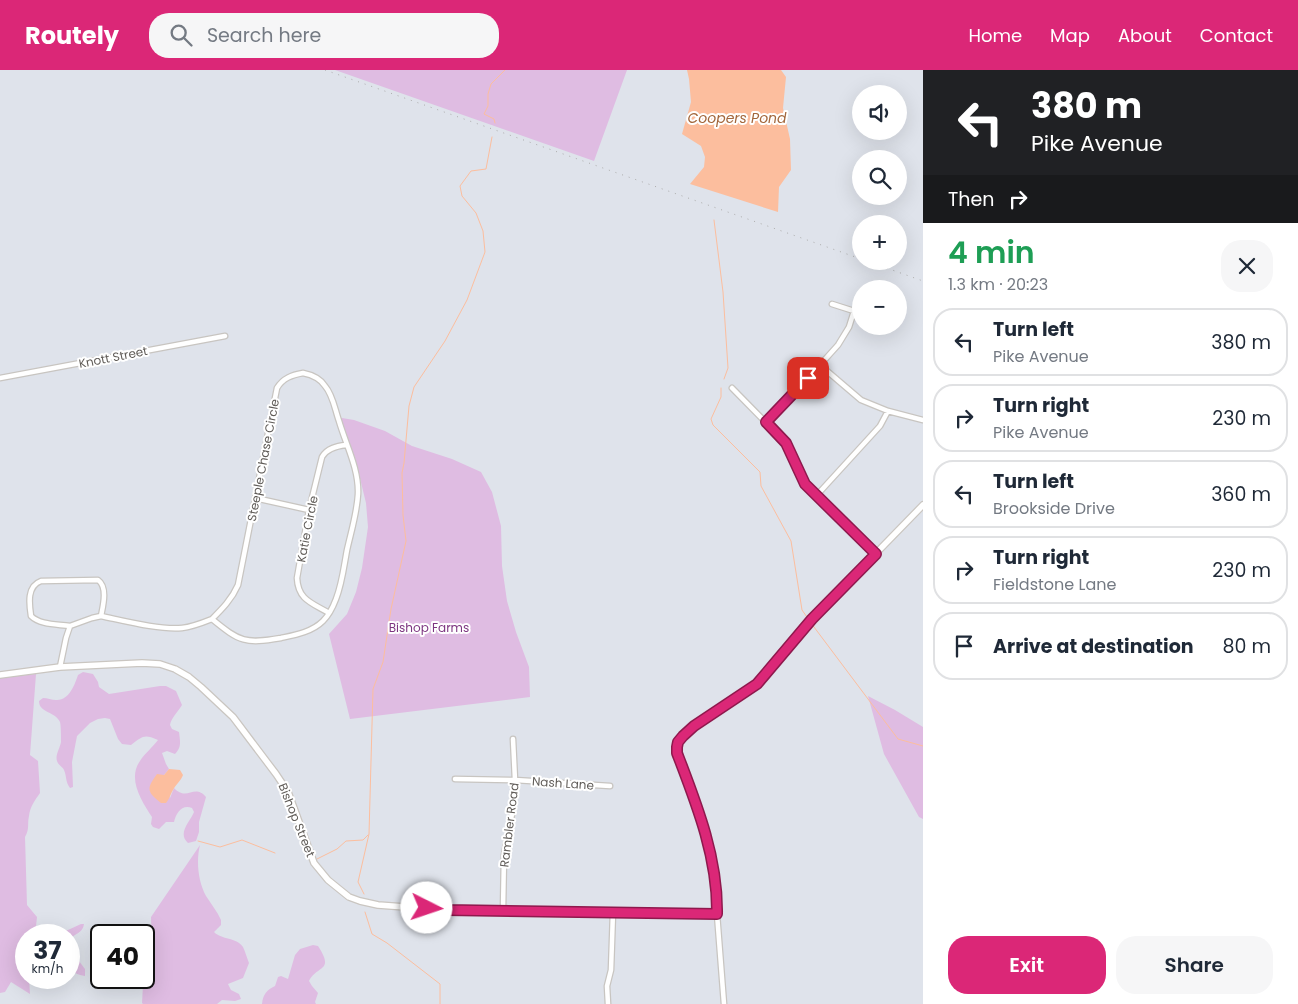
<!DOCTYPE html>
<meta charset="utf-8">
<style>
body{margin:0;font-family:Poppins,sans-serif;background:#f6f6f7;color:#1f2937;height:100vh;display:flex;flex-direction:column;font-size:19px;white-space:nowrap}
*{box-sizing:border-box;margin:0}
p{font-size:16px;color:#747a83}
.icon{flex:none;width:28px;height:28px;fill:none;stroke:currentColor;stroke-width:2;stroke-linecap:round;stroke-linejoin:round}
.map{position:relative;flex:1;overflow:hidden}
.panel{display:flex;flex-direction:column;background:#fff;width:375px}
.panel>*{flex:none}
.hud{background:#202124;color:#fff;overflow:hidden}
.fabs{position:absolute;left:852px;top:15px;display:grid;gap:10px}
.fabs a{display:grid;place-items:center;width:55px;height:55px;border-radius:50%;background:#fff;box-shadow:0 5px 20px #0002;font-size:25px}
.speed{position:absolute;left:15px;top:854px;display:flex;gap:10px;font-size:25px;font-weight:700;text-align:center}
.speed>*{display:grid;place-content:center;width:65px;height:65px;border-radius:50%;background:#fff;box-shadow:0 5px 20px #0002;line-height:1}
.speed small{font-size:12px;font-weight:400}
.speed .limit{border:2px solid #111;border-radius:8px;background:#fff;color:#111}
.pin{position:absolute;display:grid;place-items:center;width:42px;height:42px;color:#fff;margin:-21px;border-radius:10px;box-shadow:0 2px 8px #0006}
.me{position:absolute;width:55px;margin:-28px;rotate:94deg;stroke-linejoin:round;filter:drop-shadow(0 0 4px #0008)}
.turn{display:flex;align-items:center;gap:18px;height:105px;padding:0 25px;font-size:22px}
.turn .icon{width:65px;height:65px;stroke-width:2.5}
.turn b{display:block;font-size:35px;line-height:42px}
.then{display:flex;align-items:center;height:48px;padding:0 25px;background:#0003;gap:10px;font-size:19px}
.round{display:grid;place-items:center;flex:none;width:52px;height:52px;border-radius:20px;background:#f6f6f7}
.head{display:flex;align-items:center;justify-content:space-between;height:85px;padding:0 25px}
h1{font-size:30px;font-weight:600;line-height:38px;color:#1e9e55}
.button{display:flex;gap:10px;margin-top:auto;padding:10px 25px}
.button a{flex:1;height:58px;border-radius:20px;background:#db2777;color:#fff;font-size:20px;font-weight:600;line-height:58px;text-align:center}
.button a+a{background:#f6f6f7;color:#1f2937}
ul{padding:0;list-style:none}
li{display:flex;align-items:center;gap:15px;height:68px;margin:0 10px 8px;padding:0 15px;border:2px solid #e0e1e3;border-radius:20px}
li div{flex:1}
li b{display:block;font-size:19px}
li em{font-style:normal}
header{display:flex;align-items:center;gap:30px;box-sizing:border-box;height:70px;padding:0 25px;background:#db2777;color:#fff}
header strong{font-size:24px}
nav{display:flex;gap:28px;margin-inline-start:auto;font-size:18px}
.search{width:350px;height:45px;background:#f6f6f7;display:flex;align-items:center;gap:12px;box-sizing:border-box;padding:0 18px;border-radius:20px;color:#747a83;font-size:19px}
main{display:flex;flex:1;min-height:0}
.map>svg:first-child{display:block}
</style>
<header>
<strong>Routely</strong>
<div class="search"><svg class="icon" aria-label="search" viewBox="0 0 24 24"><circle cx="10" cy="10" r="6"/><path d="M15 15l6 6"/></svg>Search here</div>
<nav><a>Home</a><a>Map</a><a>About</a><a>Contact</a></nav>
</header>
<main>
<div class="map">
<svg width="923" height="934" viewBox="0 0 923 934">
<rect width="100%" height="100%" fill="#dfe3eb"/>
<path fill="#dfbce2" d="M335,0H627L594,91Z
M336,347L354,350L385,361L412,376L452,389L481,402L492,422L501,456L502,496L507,531L516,562L529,597L530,627L350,649L329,564L347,544L356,522L362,498L368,457L366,433L355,388Z
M83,602L93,604L98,612L99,617L109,624L160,616H166L176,621L182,635C178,642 171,648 170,655L172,659L179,662C180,671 182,677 175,684L167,681L162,683L166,694L169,699L164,705L170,728L174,718C187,732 194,713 206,727L199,752V762L196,771L188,773C177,763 190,752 194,742L192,738C182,734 176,743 174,752H166L159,759L153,757L151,754L152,747C142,732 127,709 140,691C145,683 153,677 158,670C144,664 143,666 131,675L122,674L118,669L110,649L105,648L98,649L90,653L77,666L72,692L73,717L70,718C65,711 67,707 64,700C63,697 58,695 57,691C55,685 60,678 61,672C61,667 61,656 60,652C55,641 39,643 39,631L43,628C47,628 52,630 56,630C69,631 75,614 78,605Z
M36,604L30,685L38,691L40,723C35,730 30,737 29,746C27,755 30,758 25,767L27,835L37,847L35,865H26V908H29L30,924L11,912L5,922L0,923V608Z
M868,626L895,640L923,657V749L919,747L884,684Z
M200,775C196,791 198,811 206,826C211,834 217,841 221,850V855L214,862C222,870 236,867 243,877C245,881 247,888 249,893L243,908L228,914L231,920L239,924L241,929L235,931L222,930L217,934H143L142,933L143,915L151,897L152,881L151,847Z
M81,854H84C83,861 78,863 72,867L78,876L76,887L85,899V906C62,903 69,883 69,865H57Z
M313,875L318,876C335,902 317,895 309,911L312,916L318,923L315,932L316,934H262C263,924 267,920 275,916L278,907L281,906L288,909L295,885L300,879Z"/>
<path fill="#fcbe9e" d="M687,0H781L786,7L783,38L790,69L791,100L779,117L778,142L690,114L704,97L705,87L701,76L682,64L691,32L689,9Z
M169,699L180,700L183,705C181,711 176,714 173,720C170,725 170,728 166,733H161C147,722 146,719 157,704L164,705Z"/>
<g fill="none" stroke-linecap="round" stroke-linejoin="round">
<path stroke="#fcbe9e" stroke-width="1" d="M495,53L494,49L484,44L488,36V24L491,14L505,0
M714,150L723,222L728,298L724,309
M721,318V327L711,349L713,355L760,402L761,416L791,471L802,540L809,550
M811,553L898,669L923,676
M198,771L220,777L242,770L275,783
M317,789L337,779L346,771L363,770L368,765
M364,824L358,812L369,764L373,619L383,592L391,539L406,471L403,445L402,403L404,393L409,336L414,317L445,271L467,230L485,182L483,161L476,143L462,126L460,116L471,101L486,99L492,67
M365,842L372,864L387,873L440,914V934"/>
<defs>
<path id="street" d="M832,234L854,241L861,242
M820,295L861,330L888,341L923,350
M303,303C313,305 320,308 325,316C333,325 335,340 339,351C346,375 359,399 358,424C357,443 351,462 347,480C344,496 342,514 336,529C333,537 329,545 323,551C312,562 295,565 281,568C245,574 240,572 212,549C222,539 232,529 238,515L277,318C283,308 292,305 303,303Z
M0,308L225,266
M732,318L786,373L805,414L876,484
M766,352L820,295L838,275L849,257L854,241
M817,425L880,356L888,341
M255,428L309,440
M329,543C312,533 298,530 297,508L309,440L322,387C327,378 337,376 346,375
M70,556C57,554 40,555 31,546C29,533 27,516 41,511L98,510C108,517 103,536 101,546
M60,597L66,568L70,556L92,548L101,546C125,551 159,560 182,558C192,557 202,553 212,549
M455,709L515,710L610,716
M503,840L504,785L512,744L513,729L515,710L513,669
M717,844L724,934
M608,934L607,916L611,900L613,842"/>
<path id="secondary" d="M0,605L60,597L142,593L160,594L175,599L189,607L201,617L233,647L276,704L288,722L314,793L328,810L349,827L360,831L378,835L446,840L717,844C718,788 697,735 677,683V677L678,672L694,657L757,614L812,549L923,435"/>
</defs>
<use href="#street" stroke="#c8c5c1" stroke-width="7"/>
<use href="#secondary" stroke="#cac6c1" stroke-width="8"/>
<use href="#street" stroke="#fff" stroke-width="4.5"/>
<use href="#secondary" stroke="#fff" stroke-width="5.5"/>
<path stroke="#acacab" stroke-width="1" stroke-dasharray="1 6" stroke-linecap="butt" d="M325,0L861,189
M867,191L923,211"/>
</g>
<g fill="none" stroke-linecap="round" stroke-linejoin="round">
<defs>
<path id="route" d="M427,838L446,840L717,844C718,788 697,735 677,683V677L678,672L683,666L694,656L757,614L812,549L876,484L805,414L786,373L766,352L808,308"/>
</defs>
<use href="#route" stroke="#8e194d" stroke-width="12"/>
<use href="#route" stroke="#db2777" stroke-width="9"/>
</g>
<g text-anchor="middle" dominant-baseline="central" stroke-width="4" stroke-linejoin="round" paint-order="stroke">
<g font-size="12" fill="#605c58" stroke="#fff">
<text transform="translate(113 287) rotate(-11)">Knott Street</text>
<text transform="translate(263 390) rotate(-79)">Steeple Chase Circle</text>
<text transform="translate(307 459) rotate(-79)">Katie Circle</text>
<text transform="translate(563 713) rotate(4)">Nash Lane</text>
<text transform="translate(297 750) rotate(68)">Bishop Street</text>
<text transform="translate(509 755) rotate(-83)">Rambler Road</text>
</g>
<g font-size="12" fill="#7d3681" stroke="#fff">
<text x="429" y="557">Bishop Farms</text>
</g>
<g font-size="14" font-style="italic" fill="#a3673c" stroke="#fff">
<text x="737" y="48">Coopers Pond</text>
</g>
</g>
</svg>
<div class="fabs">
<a><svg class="icon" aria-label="sound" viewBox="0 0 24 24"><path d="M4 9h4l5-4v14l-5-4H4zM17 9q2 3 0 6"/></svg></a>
<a><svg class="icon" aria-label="search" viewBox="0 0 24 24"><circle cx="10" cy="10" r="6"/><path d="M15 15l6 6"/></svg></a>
<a>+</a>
<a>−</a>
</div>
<div class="speed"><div>37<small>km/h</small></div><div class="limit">40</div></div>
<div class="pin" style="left:808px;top:308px;background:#d93025"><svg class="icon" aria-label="arrive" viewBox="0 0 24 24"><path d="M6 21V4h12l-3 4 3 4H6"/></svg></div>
<svg class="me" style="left:427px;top:838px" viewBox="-20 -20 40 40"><circle r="19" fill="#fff"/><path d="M0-13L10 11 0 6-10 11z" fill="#db2777"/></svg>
</div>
<section class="panel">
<div class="hud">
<div class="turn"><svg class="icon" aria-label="left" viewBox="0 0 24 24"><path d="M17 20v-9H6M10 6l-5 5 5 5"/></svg><div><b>380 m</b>Pike Avenue</div></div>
<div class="then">Then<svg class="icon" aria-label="right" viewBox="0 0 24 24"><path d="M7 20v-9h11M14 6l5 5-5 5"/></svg></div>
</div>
<div class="head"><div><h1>4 min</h1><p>1.3 km · 20:23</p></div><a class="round"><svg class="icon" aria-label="close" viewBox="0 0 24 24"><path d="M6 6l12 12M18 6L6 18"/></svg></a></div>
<ul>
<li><svg class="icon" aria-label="left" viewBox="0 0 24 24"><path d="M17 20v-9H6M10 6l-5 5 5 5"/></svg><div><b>Turn left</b><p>Pike Avenue</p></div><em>380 m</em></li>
<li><svg class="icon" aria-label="right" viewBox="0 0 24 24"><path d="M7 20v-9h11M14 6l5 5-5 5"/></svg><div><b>Turn right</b><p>Pike Avenue</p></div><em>230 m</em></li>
<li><svg class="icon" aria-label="left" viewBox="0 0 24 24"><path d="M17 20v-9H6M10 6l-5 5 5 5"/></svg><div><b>Turn left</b><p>Brookside Drive</p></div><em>360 m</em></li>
<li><svg class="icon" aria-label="right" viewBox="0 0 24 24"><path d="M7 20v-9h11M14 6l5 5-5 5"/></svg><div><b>Turn right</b><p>Fieldstone Lane</p></div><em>230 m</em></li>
<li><svg class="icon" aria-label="arrive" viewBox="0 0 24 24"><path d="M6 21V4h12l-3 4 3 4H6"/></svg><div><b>Arrive at destination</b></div><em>80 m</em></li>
</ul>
<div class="button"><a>Exit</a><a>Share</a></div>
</section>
</main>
